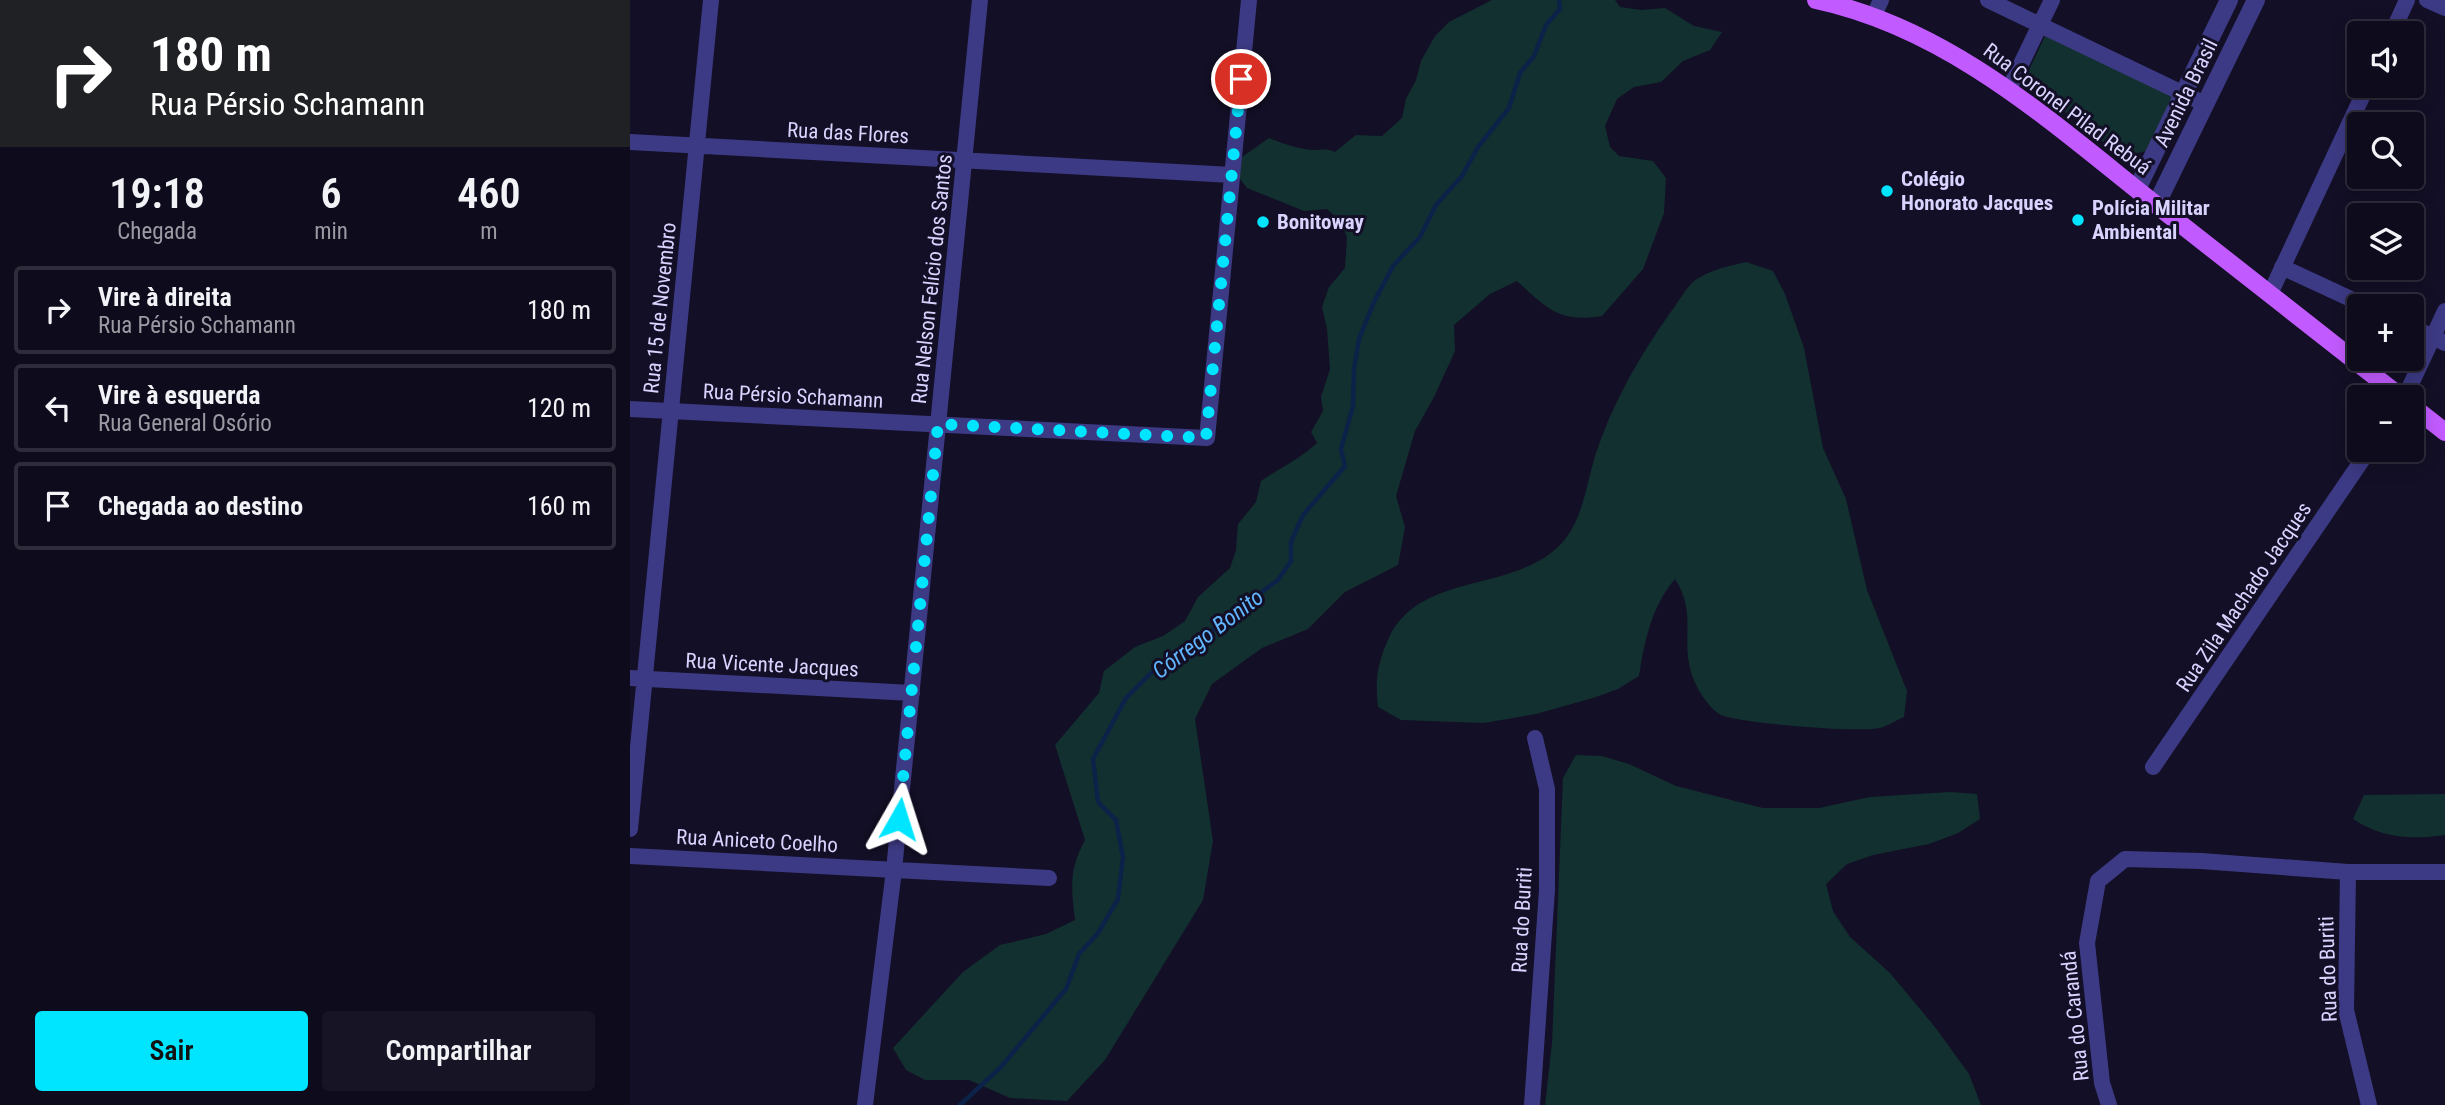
<!DOCTYPE html>
<html lang="pt">
<meta charset="utf-8">
<style>
body{margin:0;font-family:"Roboto Condensed",sans-serif;background:#171425;color:#f1f3f6;height:100vh;display:flex;flex-direction:column;font-size:26px;white-space:nowrap}
*{box-sizing:border-box;margin:0}
p{font-size:23px;color:#9b9ba3}
.icon{flex:none;width:38px;height:38px;fill:none;stroke:currentColor;stroke-width:2;stroke-linecap:round;stroke-linejoin:round}
.map{position:relative;flex:1;overflow:hidden}
.panel{display:flex;flex-direction:column;background:#0e0b1c;width:630px}
.panel>*{flex:none}
.hud{background:#202124;color:#fff;overflow:hidden}
.buttons{position:absolute;left:1717px;top:21px;display:grid;gap:14px}
.buttons a{display:grid;place-items:center;width:77px;height:77px;border-radius:7px;background:#0e0b1c;box-shadow:0 4px 18px #0003,0 0 0 2px #2e2b3b;font-size:35px}
.pin{position:absolute;display:grid;place-items:center;width:60px;height:60px;color:#fff;margin:-30px;border:4px solid #fff;border-radius:50%;box-shadow:0 2px 7px #0007}
.me{position:absolute;width:77px;margin:-38px;rotate:6deg;stroke-linejoin:round;filter:drop-shadow(0 0 5px #0008)}
.turn{display:flex;align-items:center;gap:24px;height:147px;padding:0 35px;font-size:32px}
.turn .icon{width:91px;height:91px;stroke-width:2.5}
.turn b{display:block;font-size:49px;line-height:60px}
.eta{display:flex;justify-content:space-evenly;align-items:center;height:119px;text-align:center}
.eta b{font-size:42px;font-weight:600;line-height:49px}
.action{display:flex;gap:14px;margin-top:auto;padding:14px 35px}
.action a{flex:1;height:80px;border-radius:7px;background:#00e5ff;color:#111;font-size:28px;font-weight:600;line-height:80px;text-align:center}
.action a+a{background:#171425;color:#f1f3f6}
ul{padding:0;list-style:none}
li{display:flex;align-items:center;gap:21px;height:88px;margin:0 14px 10px;padding:0 21px;border:4px solid #2e2b3b;border-radius:7px}
li div{flex:1}
li b{display:block;font-size:26px}
li em{font-style:normal}
main{display:flex;flex:1;min-height:0}
.map>svg:first-child{display:block}
</style>
<main>
<section class="panel">
<div class="hud">
<div class="turn"><svg class="icon" aria-label="right" viewBox="0 0 24 24"><path d="M7 20v-9h11M14 6l5 5-5 5"/></svg><div><b>180 m</b>Rua Pérsio Schamann</div></div>
</div>
<div class="eta">
<div><b>19:18</b><p>Chegada</p></div>
<div><b>6</b><p>min</p></div>
<div><b>460</b><p>m</p></div>
</div>
<ul>
<li><svg class="icon" aria-label="right" viewBox="0 0 24 24"><path d="M7 20v-9h11M14 6l5 5-5 5"/></svg><div><b>Vire à direita</b><p>Rua Pérsio Schamann</p></div><em>180 m</em></li>
<li><svg class="icon" aria-label="left" viewBox="0 0 24 24"><path d="M17 20v-9H6M10 6l-5 5 5 5"/></svg><div><b>Vire à esquerda</b><p>Rua General Osório</p></div><em>120 m</em></li>
<li><svg class="icon" aria-label="arrive" viewBox="0 0 24 24"><path d="M6 21V4h12l-3 4 3 4H6"/></svg><div><b>Chegada ao destino</b></div><em>160 m</em></li>
</ul>
<div class="action"><a>Sair</a><a>Compartilhar</a></div>
</section>
<div class="map">
<svg width="1815" height="1105" viewBox="0 0 1815 1105">
<rect width="100%" height="100%" fill="#130f26"/>
<path fill="#12302f" d="M862,0H985L990,7L1011,10L1035,8L1064,26L1092,32L1080,50L1053,61L1031,82L1004,87L987,99L975,126L980,147L989,156L1023,161L1036,178L1034,213L1013,269L972,316C930,323 917,309 887,281L860,294L824,325L825,351L804,397L785,431L766,496L775,527L768,565L715,592L678,629L632,648L582,684L565,719L583,841L573,900L475,1060L437,1101L380,1098L339,1080H295L276,1070L263,1048L333,972L370,945L416,934L445,920C441,886 439,870 455,840L425,745L469,693L474,671L505,647L533,636L555,621L568,597L600,568L606,550L608,524L626,502L631,481C650,468 671,458 687,443L681,432L693,411L691,397L700,369L697,329L692,307L699,287L715,268L717,237L709,220L697,209L674,211L617,188L610,179L609,159L639,138C652,143 668,149 683,150C693,150 696,148 705,152L726,135L752,136L772,118L776,99L786,80L791,61L805,36L819,22Z
M1416,34L1544,96L1516,151L1499,155L1483,150L1407,90L1398,72Z
M1116,262L1143,271L1155,294L1174,348L1193,448L1216,499L1237,590L1277,691L1274,717C1266,720 1258,726 1250,728C1230,733 1108,723 1091,715C1077,707 1065,686 1061,672C1051,638 1067,613 1045,579C1021,607 1015,640 1009,676L988,689L963,698L906,714L854,723L771,720L748,707C745,680 747,665 758,640C789,568 891,596 936,538C954,514 957,481 966,453C983,402 1009,357 1040,313C1047,304 1054,291 1062,283C1075,271 1099,266 1116,262Z
M946,755L972,756L999,764L1046,786L1133,808H1189L1240,797L1320,792L1347,794L1350,819L1328,833L1299,844L1243,855L1217,864L1196,884L1203,911L1220,937L1260,973L1305,1027L1339,1074L1351,1105H915L922,1043L933,778Z
M1815,794V835C1780,840 1752,838 1723,819L1734,795Z"/>
<g fill="none" stroke-linecap="round" stroke-linejoin="round">
<path stroke="#0c2248" stroke-width="4.5" d="M330,1105L371,1067L436,989L449,954L468,933L488,899L493,857L486,820L468,802L463,759L496,698L520,674L570,637L604,618L622,599L648,580L661,561V542L673,515L715,466L711,449L723,406L724,369L729,339L744,302L763,266L790,237L806,205L832,176L848,147L879,108L890,73L904,56L916,25L930,9L929,0"/>
<path stroke="#3d3a85" stroke-width="16" d="M1358,0L1575,104
M1797,0L1815,8
M1243,17L1251,0
M1762,33L1777,0
M1379,89L1422,0
M0,142L602,175
M1652,267L1736,306
M1640,294L1737,86
M1782,327L1815,343
M1775,397L1815,311
M0,409L577,438L619,0
M0,678L282,693
M1523,767L1739,450
M0,829L81,0
M0,856L419,878
M1718,872L1716,1010L1739,1105
M235,1105L264,870L350,0
M902,1105L917,890V789L905,738
M1479,1105L1472,1083L1457,943L1468,881L1495,859L1571,861L1718,872H1815"/>
<path stroke="#3d3a85" stroke-width="18" d="M1507,189L1599,0
M1526,205L1626,0"/>
<path stroke="#c25bff" stroke-width="18" d="M1186,0C1317,28 1418,119 1520,200C1604,266 1687,331 1771,397
M1782,406L1815,432"/>
</g>
<g fill="none" stroke-linecap="round" stroke-linejoin="round">
<path stroke="#00e5ff" stroke-width="12" stroke-dasharray="0 21.6" d="M269,819L308,424L576,438L611,79"/>
</g>
<g fill="#00e5ff" stroke="#130f26" stroke-width="2.5">
<circle cx="1257" cy="191" r="7"/>
<circle cx="1448" cy="220" r="7"/>
<circle cx="633" cy="222" r="7"/>
</g>
<g text-anchor="middle" dominant-baseline="central" stroke-width="6" stroke-linejoin="round" paint-order="stroke">
<g font-size="21" fill="#d9d4ff" stroke="#130f26">
<text transform="translate(1556 93) rotate(-64)">Avenida Brasil</text>
<text transform="translate(1437 109) rotate(37)">Rua Coronel Pilad Rebuá</text>
<text transform="translate(218 133) rotate(3)">Rua das Flores</text>
<text transform="translate(302 279) rotate(-84)">Rua Nelson Felício dos Santos</text>
<text transform="translate(30 308) rotate(-84)">Rua 15 de Novembro</text>
<text transform="translate(163 396) rotate(3)">Rua Pérsio Schamann</text>
<text transform="translate(1614 597) rotate(-56)">Rua Zila Machado Jacques</text>
<text transform="translate(142 665) rotate(3)">Rua Vicente Jacques</text>
<text transform="translate(127 841) rotate(3)">Rua Aniceto Coelho</text>
<text transform="translate(892 920) rotate(-87)">Rua do Buriti</text>
<text transform="translate(1698 969) rotate(-92)">Rua do Buriti</text>
<text transform="translate(1445 1016) rotate(-96)">Rua do Carandá</text>
</g>
<g font-size="21" font-weight="bold" fill="#d9d4ff" stroke="#130f26" text-anchor="start">
<text x="1271" y="179">Colégio<tspan x="1271" dy="24">Honorato Jacques</tspan></text>
<text x="1462" y="208">Polícia Militar<tspan x="1462" dy="24">Ambiental</tspan></text>
<text x="647" y="222">Bonitoway</text>
</g>
<g font-size="23" font-style="italic" fill="#62b6ff" stroke="#130f26">
<text transform="translate(578 634) rotate(-37)">Córrego Bonito</text>
</g>
</g>
</svg>
<div class="buttons">
<a><svg class="icon" aria-label="sound" viewBox="0 0 24 24"><path d="M4 9h4l5-4v14l-5-4H4zM17 9q2 3 0 6"/></svg></a>
<a><svg class="icon" aria-label="search" viewBox="0 0 24 24"><circle cx="10" cy="10" r="6"/><path d="M15 15l6 6"/></svg></a>
<a><svg class="icon" aria-label="layers" viewBox="0 0 24 24"><path d="M12 4l9 5-9 5-9-5zM3 14l9 5 9-5"/></svg></a>
<a>+</a>
<a>−</a>
</div>
<div class="pin" style="left:611px;top:79px;background:#d93025"><svg class="icon" aria-label="arrive" viewBox="0 0 24 24"><path d="M6 21V4h12l-3 4 3 4H6"/></svg></div>
<svg class="me" style="left:269px;top:819px" viewBox="-20 -20 40 40"><path d="M0-17L14 15 0 8-14 15z" fill="#00e5ff" stroke="#fff" stroke-width="4"/></svg>
</div>
</main>
